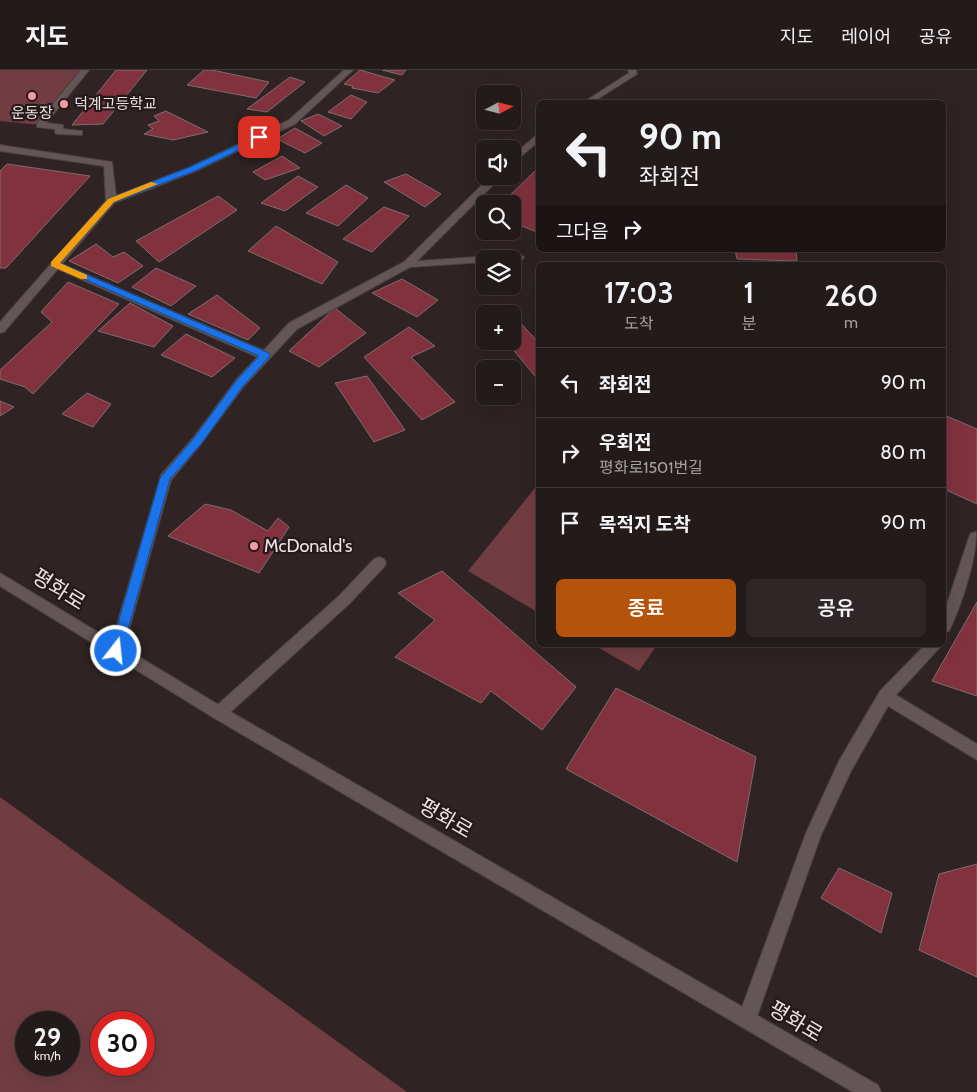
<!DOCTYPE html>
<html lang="ko">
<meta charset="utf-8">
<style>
body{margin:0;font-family:Cabin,"Noto Sans KR",sans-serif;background:#2f2727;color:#f1f3f6;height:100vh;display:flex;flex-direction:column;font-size:19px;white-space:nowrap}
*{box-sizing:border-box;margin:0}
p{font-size:16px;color:#a3a1a2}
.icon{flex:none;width:28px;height:28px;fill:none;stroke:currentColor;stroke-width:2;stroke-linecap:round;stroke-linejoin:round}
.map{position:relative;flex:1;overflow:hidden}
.drawer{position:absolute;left:536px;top:192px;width:410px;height:385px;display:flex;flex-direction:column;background:#231a1a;border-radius:8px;box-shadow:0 5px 20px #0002,0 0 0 1px #403839}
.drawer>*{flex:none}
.hud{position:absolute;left:536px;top:30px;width:410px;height:152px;border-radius:8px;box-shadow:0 5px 20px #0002,0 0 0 1px #403839;background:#231a1a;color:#f1f3f6;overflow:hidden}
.needle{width:32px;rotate:83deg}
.controls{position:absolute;left:476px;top:15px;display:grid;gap:10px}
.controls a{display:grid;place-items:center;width:45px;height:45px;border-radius:8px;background:#231a1a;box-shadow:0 5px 20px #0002,0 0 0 1px #403839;font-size:25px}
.speed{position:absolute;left:15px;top:941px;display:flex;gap:10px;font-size:25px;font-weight:700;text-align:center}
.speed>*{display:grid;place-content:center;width:65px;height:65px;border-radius:50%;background:#231a1a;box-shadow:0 5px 20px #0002,0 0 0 1px #403839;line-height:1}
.speed small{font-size:12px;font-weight:400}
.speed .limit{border:8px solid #d22;background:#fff;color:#111}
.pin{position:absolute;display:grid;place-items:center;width:42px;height:42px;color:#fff;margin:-21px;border-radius:10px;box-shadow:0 2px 8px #0006}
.me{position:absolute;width:55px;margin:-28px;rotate:16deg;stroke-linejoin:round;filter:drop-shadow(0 0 4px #0008)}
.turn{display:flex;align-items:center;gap:18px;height:105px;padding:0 20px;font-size:22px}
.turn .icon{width:65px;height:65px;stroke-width:2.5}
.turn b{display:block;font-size:35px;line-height:42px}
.then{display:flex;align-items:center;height:48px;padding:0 20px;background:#0003;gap:10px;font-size:19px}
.eta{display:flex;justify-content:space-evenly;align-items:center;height:85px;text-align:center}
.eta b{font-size:30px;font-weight:600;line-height:35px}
.button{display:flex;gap:10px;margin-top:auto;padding:10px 20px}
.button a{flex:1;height:58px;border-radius:8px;background:#b45309;color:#fff;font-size:20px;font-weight:600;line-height:58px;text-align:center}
.button a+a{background:#2f2727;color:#f1f3f6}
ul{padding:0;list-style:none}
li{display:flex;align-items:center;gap:15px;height:70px;padding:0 20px;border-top:1px solid #403839}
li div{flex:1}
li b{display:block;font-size:19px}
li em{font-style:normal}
header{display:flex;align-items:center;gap:30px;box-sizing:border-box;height:70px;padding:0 25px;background:#231a1a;border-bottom:1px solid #403839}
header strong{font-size:24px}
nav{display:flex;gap:28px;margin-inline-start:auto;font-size:18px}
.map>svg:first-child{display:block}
</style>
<header>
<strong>지도</strong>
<nav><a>지도</a><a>레이어</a><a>공유</a></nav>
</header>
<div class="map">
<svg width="977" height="1022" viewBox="0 0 977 1022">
<rect width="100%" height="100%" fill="#2f2323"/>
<path fill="#723d42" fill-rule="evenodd" d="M0,0H85L40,55L0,51Z
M539,413V543L468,501Z
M594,575H657L639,601Z
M0,727L407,1022H0ZM26,952H69V995H26ZM144,952V995H101V952Z"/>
<path fill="#82323e" stroke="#7d6e6f" d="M116,0H147L103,54L72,55Z
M204,0H212L269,12L256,28L187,15Z
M360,0L395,10L378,23L352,18L353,16L344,14Z
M382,0H406L402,5Z
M290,7L305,12L267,42L247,39Z
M351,25L367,32L351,49L328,42Z
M166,41L208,62L173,70L144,64L153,59L148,55L159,51L154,46Z
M318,44L342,56L324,66L301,51Z
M295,58L322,73L305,83L277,69Z
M282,86L300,98L265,110L253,102Z
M7,94L90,106L6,198H0V101Z
M539,97V163L512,152V134H501Z
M406,104L441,124L425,137L384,112Z
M298,106L318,117L285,141L261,133Z
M346,115L368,128L338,156L306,143Z
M218,126L237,140L159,192L136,171Z
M384,137L409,146L372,182L343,169Z
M276,156L338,192L322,214L248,181Z
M96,174L113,187L124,182L143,196L118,213L69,191Z
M735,180H796L797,191L737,189Z
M156,198L196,216L171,236L132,217Z
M402,209L438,230L417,247L372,223Z
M68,212L119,234L33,324L25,317L0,309V300L52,252L41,242Z
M217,225L260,258L248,270L188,244Z
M130,233L173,256L154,277L98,261Z
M335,238L366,263L319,297L289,281Z
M515,247L539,273V311L506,271H512V248Z
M409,257L435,276L411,287L455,332L422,350L364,287Z
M186,264L235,288L212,307L161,285Z
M367,306L405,360L374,372L335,313Z
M87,323L111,334L93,357L62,344Z
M0,331L14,337L0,346Z
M944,345L977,359V434L944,419Z
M205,434L231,440L268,461L278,448L289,457L259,503L168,466Z
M442,501L576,617L542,660L491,621L481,633L395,587L435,550L398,523Z
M977,532V626L932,611Z
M616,618L756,687L737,792L566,699Z
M977,794V907L919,880L939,804Z
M839,798L892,823L881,863L821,828Z"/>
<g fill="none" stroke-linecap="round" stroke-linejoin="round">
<defs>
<path id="service" d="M81,0H89L46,53L63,55V59L82,61V65L58,64L55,63V59L37,57V53Z
M628,0H636L637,4L593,32H584L629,3Z
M539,63V71L512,94V86Z
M491,106H502L412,196H404L403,194L404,192Z
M55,191L270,283L272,286L266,290L262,289L51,196L50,194Z
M379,487L384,489L386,493L384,497L349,534L224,648L219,650L214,648L211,643L214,638L339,526L374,489Z"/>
<path id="minor" d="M344,0H353L295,54L196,101L114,133L4,262L0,263V252L106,131L104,96L0,81V75L112,92L116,126L190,97L289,50Z
M519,184L524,187L523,189L512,191V189H485V192L410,197L297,259L244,316L201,374L171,410L123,581L121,585L116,587L111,585L109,581L161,405L193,368L236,310L289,253L404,192Z
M976,462C977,488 961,537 949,561L944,563V543L969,467L971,463Z
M925,575H942L896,625L977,674V690L888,636L851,701L821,765L754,955L747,957L740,955L738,948L806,763L839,691L880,621Z"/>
<path id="secondary" d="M0,503L224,638L878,1015L881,1022H853L214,648L0,516Z"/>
</defs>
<use href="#service" stroke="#4a4040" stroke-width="2"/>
<use href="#minor" stroke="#4a4040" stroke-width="2"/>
<use href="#secondary" stroke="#4a4040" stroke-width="2"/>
<use href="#service" fill="#645556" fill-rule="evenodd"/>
<use href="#minor" fill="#645556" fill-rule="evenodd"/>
<use href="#secondary" fill="#645556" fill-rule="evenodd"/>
</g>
<path fill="#1a73e8" stroke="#114b97" d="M259,65L263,67L262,69L195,101L114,132L60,193L269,283L270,286L243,316L201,374L170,409L122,581L120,584L116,586L112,584L110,581L160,408L194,368L236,311L259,286L50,194L108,129L190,97Z"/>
<path fill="#f59e0b" d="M151,112L158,114L114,132L60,193L87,205V209H81L51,196V192L108,129Z"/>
<g fill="#f49aa2" stroke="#25191a" stroke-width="2">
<circle cx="32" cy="26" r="5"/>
<circle cx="64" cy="34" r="5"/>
<circle cx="254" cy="476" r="5"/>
</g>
<g text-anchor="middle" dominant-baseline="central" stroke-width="4.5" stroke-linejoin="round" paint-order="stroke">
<g font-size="15" fill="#ebe3e3" stroke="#25191a" text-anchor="start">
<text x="74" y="34">덕계고등학교</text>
<text x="32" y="43" text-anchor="middle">운동장</text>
</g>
<g font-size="18" fill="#ebe3e3" stroke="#25191a" text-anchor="start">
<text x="264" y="476">McDonald's</text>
</g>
<g font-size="21" fill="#ebe3e3" stroke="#25191a">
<text transform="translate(59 519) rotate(32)">평화로</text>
<text transform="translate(446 748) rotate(30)">평화로</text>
<text transform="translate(796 951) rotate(31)">평화로</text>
</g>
</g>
</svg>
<div class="controls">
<a><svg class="needle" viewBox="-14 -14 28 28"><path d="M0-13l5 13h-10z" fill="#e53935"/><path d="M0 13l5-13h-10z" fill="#a3a1a2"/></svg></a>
<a><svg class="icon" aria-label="sound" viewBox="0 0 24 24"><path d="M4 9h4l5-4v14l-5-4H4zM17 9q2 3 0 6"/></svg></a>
<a><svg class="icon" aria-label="search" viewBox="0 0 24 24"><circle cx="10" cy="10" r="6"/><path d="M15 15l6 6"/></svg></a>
<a><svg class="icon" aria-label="layers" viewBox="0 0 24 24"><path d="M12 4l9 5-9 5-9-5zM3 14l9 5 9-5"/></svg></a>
<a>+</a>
<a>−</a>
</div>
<div class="speed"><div>29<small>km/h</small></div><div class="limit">30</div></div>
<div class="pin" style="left:259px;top:67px;background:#d93025"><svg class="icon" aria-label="arrive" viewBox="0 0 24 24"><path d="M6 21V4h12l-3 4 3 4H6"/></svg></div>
<svg class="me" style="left:116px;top:581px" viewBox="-20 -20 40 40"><circle r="17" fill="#1a73e8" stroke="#fff" stroke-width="3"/><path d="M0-11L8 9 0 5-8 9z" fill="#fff"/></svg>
<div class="hud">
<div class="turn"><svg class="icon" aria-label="left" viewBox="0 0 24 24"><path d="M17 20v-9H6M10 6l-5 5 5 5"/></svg><div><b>90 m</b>좌회전</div></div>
<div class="then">그다음<svg class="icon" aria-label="right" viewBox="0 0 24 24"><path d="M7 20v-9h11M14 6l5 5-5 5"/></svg></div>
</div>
<section class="drawer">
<div class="eta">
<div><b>17:03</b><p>도착</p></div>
<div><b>1</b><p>분</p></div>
<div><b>260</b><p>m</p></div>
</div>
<ul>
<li><svg class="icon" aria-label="left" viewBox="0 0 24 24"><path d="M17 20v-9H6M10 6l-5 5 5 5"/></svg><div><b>좌회전</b></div><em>90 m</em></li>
<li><svg class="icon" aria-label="right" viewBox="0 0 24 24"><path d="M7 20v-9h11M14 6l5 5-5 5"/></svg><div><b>우회전</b><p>평화로1501번길</p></div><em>80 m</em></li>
<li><svg class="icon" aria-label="arrive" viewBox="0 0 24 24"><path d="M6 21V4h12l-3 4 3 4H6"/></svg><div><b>목적지 도착</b></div><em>90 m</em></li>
</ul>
<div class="button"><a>종료</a><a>공유</a></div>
</section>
</div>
